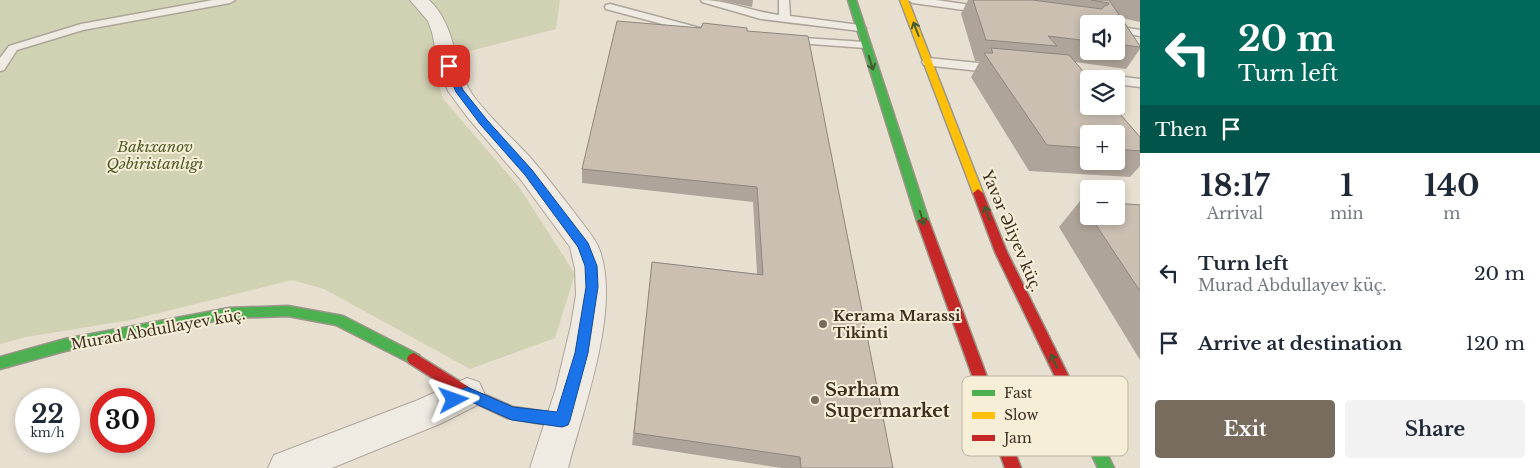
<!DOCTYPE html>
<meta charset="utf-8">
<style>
body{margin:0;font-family:"Libre Baskerville",serif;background:#f2f2f3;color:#1f2937;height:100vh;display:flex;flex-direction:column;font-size:19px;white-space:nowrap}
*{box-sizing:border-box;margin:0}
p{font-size:16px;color:#747a83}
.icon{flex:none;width:28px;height:28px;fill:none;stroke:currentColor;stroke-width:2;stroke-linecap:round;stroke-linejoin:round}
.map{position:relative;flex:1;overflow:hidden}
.drawer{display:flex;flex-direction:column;background:#fff;width:400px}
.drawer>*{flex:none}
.top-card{background:#00695c;color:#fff;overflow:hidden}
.fabs{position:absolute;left:1080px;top:15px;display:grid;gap:10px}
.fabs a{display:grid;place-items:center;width:45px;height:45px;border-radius:5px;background:#fff;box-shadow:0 2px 8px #0003;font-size:25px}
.speed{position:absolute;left:15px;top:388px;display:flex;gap:10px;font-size:25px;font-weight:700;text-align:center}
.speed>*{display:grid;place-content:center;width:65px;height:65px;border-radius:50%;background:#fff;box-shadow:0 2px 8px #0003;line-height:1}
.speed small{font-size:12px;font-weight:400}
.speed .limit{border:8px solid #d22;background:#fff;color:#111}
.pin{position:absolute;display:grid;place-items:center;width:42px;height:42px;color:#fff;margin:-21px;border-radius:10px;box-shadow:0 2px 8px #0006}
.me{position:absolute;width:55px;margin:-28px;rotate:86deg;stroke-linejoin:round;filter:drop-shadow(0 0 4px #0008)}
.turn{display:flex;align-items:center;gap:18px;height:105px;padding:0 15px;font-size:22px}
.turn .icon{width:65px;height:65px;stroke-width:2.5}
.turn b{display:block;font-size:35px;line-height:42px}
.then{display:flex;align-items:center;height:48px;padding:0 15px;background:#0003;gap:10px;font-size:19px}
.eta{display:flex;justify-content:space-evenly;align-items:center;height:85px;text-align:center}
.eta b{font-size:30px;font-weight:800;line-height:35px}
.primary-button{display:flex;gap:10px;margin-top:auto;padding:10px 15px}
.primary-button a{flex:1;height:58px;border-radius:5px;background:#786c5e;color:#fff;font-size:20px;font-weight:800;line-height:58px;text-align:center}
.primary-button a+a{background:#f2f2f3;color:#1f2937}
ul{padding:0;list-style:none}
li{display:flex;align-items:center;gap:15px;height:70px;padding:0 15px}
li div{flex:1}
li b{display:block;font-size:19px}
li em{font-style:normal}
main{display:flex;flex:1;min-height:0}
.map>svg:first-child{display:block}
</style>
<main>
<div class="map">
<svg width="1140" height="468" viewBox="0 0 1140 468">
<rect width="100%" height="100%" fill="#e7e0d1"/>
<path fill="#d1d1b3" d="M0,0H560L556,29L430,61L444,100L519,187L575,274L555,338L470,369L324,289L292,280L131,320L26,337L0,344Z"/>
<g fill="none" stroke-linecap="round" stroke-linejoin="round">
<defs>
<path id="lane" d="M213,0H235L230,3L83,30L17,50L4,70L0,71V58L9,46L81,24Z
M701,0C728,0 753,12 779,15V0H789L790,16L860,25L866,28L860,31L761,19L702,2Z
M908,0H936L985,7L990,10L985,13L913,3Z
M610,4L700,28L702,30L696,33L606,9L605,7L606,5Z
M1116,26L1140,30V36L1116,32Z
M788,37L865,42L871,45L865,48L784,42L782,40L784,38Z
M928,58L998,65L1004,69L998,73L924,65L922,62L924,59Z
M1068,71L1101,75L1107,79H1089V81L1064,78L1062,75Z
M1116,76L1140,79V87L1116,84V79H1111Z"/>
<path id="street" d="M410,0H429C458,27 452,68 475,98C491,119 511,137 529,156C545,174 559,193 574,212C582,223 592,234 598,246C623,304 583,409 568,468H530L556,388L571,325L576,295L575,269L570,247L521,180L468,118L448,91L439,67L432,32L428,21Z
M467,378L479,382L484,393L479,404L442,423L332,468H268L274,455L418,400Z"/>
<path id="fast" d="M848,0H856L929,221L927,224L923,225L917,221Z
M288,306L343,316L419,355L421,359L419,363L414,365L336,325L288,316L229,318L65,351L0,369V357L65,339L229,308Z
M1066,379L1071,381L1114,468H1098L1059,385L1061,381Z"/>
<path id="slow" d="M900,0H908L983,193L982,196L978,197L973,193Z"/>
<path id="jam" d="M978,189L983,193L1007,252L1073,385L1071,389L1066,391L1061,389L995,252L973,193Z
M923,217L929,221L1021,468H1005L917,221Z
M414,353L472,389L513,407L567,415L569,420L567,425L562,427L507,418L462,397L409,363L407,359L409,355Z"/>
</defs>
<use href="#lane" stroke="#ada599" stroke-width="3"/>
<use href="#street" stroke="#ada599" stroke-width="2"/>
<use href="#fast" stroke="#9c958a" stroke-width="3"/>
<use href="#slow" stroke="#9c958a" stroke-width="3"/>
<use href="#jam" stroke="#9c958a" stroke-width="3"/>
<use href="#lane" fill="#efebe3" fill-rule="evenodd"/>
<use href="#street" fill="#efebe3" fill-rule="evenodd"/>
<use href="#fast" fill="#4caf50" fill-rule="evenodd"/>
<use href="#slow" fill="#ffc107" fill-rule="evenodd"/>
<use href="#jam" fill="#c62828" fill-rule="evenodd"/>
</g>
<path fill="#afa499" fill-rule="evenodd" d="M718,0H753L752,7Z
M968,0H1140V22L1122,18L1140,46V49L1126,69L1075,62L1140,137V166L1130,177L1029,171L971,77L980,61H975L961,14ZM1089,24H1116V51H1089ZM1089,134H1116V161H1089Z
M747,31L893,468H782L632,445L652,262L757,274L753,202L582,183V169Z
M1080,201L1089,202V216H1116L1140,205V360L1059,227Z"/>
<path fill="#cbbfb2" stroke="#8e867d" d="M973,0H1032L1102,9L1104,6L1108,5L1109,3L1091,0H1109L1140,46V47L1116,44V24H1089V41L1048,36L1057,46L986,40Z
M617,21L701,28L703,23L747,28V31L808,36L893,468H801L800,457L634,433L652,262L763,275L757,187L582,169Z
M991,48L1069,55L1090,79H1089V106H1113L1140,137V151L1116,149V134H1089V148L1047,145L984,53H993Z
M1080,201L1089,202V214Z
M1116,203L1140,205V291L1090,216H1116Z"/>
<defs><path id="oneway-shaft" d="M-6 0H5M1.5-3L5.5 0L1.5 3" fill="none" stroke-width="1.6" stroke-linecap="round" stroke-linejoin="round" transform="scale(1.25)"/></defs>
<g stroke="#425b31">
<use href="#oneway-shaft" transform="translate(916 29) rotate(-111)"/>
<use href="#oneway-shaft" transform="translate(871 63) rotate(72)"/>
<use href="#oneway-shaft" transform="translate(987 213) rotate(-111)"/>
<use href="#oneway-shaft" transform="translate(922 218) rotate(72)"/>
<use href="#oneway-shaft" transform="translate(1054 361) rotate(-116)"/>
</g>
<path fill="#1a73e8" stroke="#114b97" d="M446,65H452L463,90L487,120L532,170L588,243L597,266L598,287L588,353L570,420L568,425L562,427L512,420L467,400L454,406L449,404L447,400L449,395L467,387L513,407L557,412L575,353L586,287L585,266L578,247L525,175L480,124L456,92L445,66Z"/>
<g fill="#786c5e" stroke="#f7eed8" stroke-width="2">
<circle cx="823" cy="324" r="5"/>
<circle cx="815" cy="400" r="5"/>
</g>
<g text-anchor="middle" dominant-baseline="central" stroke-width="4" stroke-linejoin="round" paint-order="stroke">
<g font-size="15" font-style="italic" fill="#4d5a26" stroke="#f7eed8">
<text x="155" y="146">Bakıxanov<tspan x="155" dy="17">Qəbiristanlığı</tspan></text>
</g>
<g font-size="15" fill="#3d2e20" stroke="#f7eed8">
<text transform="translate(1012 231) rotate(67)">Yavər Əliyev küç.</text>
<text transform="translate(158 329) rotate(-10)">Murad Abdullayev küç.</text>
</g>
<g font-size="15" font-weight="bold" fill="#3d2e20" stroke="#f7eed8" text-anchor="start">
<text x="833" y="315">Kerama Marassi<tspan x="833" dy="17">Tikinti</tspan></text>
</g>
<g font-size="18" font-weight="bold" fill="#3d2e20" stroke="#f7eed8" text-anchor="start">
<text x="825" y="390">Sərham<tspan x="825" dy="21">Supermarket</tspan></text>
</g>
</g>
<rect x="962" y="376" width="166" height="80" rx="8" fill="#f7eed8" stroke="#bfb4a1" stroke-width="1"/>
<rect x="972" y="390" width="23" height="6" fill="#4caf50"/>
<rect x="972" y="412" width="23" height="7" fill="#ffc107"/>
<rect x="972" y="435" width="23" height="6" fill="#c62828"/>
<g font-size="14" fill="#3d2e20">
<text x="1004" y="398">Fast</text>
<text x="1004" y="420">Slow</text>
<text x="1004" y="443">Jam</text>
</g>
</svg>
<div class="fabs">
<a><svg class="icon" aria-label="sound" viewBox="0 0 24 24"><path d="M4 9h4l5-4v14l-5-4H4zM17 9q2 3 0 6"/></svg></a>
<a><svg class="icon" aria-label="layers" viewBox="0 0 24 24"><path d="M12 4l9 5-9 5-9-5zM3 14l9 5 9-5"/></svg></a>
<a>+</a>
<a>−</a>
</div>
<div class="speed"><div>22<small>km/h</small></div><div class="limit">30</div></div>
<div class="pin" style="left:449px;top:66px;background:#d93025"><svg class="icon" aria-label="arrive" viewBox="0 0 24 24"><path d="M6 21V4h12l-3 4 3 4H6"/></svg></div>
<svg class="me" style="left:454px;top:400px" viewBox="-20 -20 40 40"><path d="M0-17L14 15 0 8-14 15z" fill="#1a73e8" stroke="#fff" stroke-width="4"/></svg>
</div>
<section class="drawer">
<div class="top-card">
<div class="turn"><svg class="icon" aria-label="left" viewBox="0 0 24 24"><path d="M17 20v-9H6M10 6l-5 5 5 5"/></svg><div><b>20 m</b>Turn left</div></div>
<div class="then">Then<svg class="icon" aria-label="arrive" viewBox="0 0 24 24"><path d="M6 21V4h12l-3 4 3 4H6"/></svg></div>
</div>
<div class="eta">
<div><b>18:17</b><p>Arrival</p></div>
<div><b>1</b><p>min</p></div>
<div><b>140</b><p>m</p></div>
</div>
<ul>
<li><svg class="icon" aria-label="left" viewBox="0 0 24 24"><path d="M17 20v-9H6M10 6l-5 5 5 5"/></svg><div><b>Turn left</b><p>Murad Abdullayev küç.</p></div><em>20 m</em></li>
<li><svg class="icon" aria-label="arrive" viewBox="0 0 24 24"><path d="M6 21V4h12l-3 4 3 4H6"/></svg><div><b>Arrive at destination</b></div><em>120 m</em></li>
</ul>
<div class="primary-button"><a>Exit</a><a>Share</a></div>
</section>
</main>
